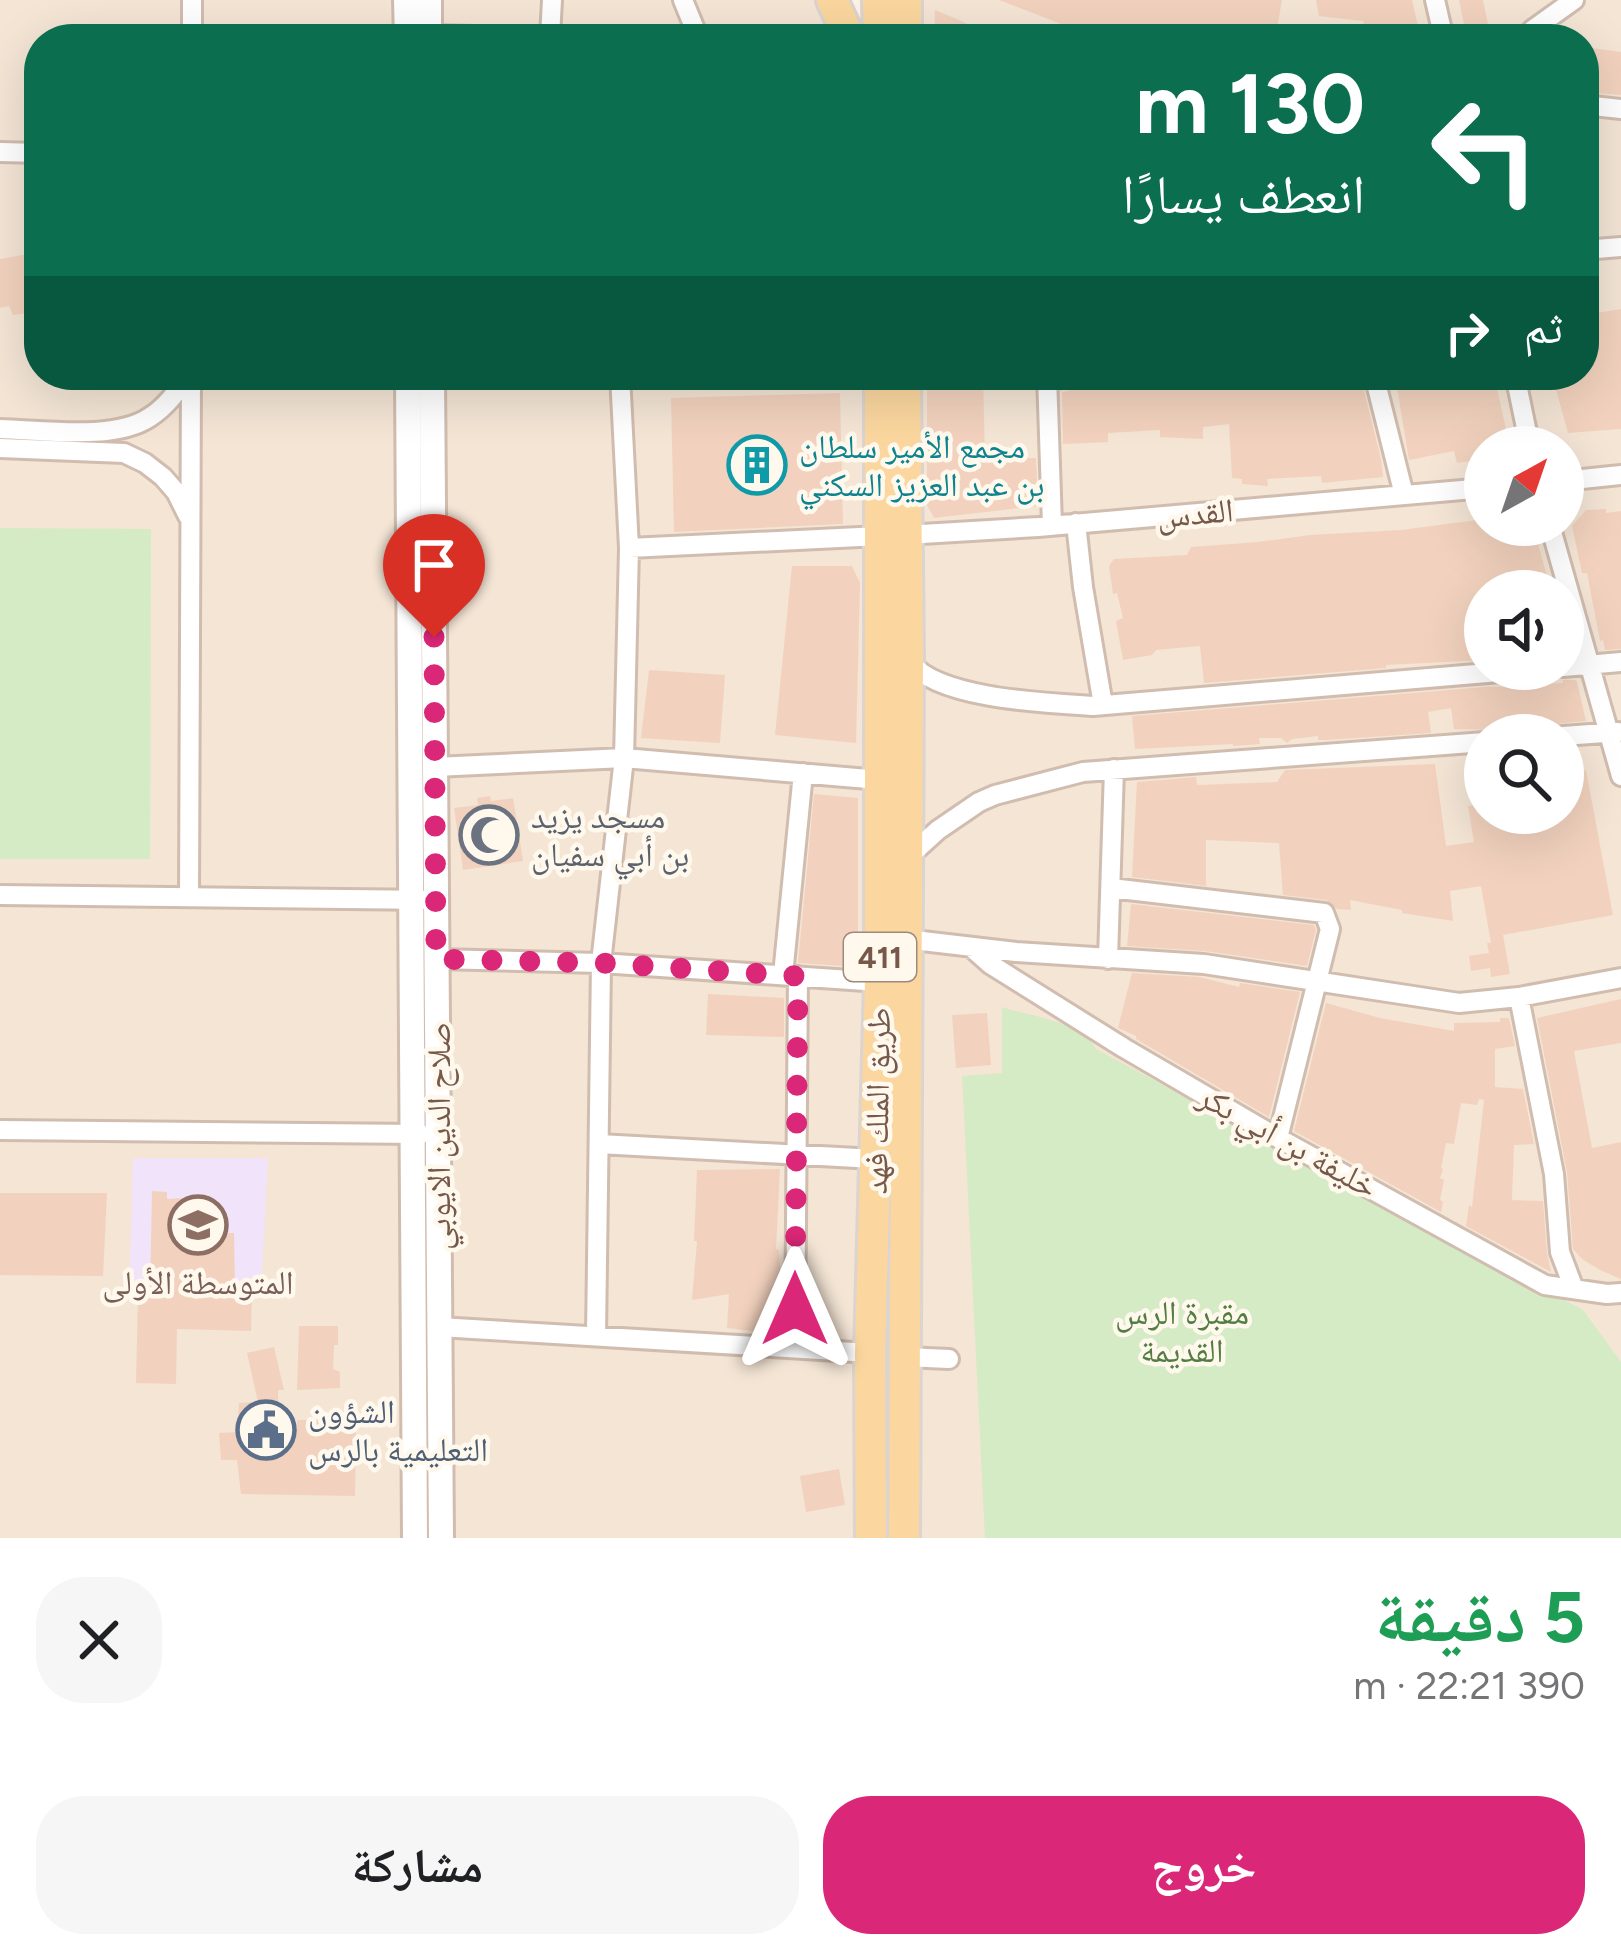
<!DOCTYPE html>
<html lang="ar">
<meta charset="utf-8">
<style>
body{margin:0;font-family:Figtree,"Noto Naskh Arabic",sans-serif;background:#f6f6f6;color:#202124;direction:rtl;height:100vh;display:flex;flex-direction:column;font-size:45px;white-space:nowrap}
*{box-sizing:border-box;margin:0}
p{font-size:39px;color:#757577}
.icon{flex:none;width:66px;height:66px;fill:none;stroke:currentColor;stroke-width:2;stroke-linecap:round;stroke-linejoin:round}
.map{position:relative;height:1538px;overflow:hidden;direction:ltr}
.drawer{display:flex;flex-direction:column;background:#fff;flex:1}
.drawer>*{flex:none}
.guide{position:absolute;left:24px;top:24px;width:1575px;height:366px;border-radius:48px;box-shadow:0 12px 48px #0002;direction:rtl;background:#0b6e4f;color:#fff;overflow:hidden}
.needle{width:78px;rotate:40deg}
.tools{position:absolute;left:1464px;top:426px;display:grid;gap:24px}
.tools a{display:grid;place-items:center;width:120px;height:120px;border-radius:50%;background:#fff;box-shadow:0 12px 48px #0002;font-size:60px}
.pin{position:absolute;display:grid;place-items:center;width:102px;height:102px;color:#fff;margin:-123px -51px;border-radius:50% 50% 50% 0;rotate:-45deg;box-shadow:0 0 12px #0007}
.pin .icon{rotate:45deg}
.me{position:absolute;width:132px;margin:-66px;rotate:0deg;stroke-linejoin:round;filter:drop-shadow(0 0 9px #0008)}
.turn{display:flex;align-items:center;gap:42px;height:252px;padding:0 36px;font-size:54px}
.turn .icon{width:156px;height:156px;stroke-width:2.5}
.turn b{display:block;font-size:84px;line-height:102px}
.then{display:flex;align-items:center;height:114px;padding:0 36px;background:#0003;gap:24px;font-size:45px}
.round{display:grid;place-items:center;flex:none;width:126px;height:126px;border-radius:48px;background:#f6f6f6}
.overview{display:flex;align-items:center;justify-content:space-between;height:204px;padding:0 36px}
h1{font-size:72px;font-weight:700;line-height:90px;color:#1e9e55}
.primary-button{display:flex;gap:24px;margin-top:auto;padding:24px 36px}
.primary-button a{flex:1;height:138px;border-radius:48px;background:#db2777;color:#fff;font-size:48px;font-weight:700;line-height:138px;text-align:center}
.primary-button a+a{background:#f6f6f6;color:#202124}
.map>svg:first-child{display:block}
</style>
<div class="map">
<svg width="1621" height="1538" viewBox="0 0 1621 1538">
<rect width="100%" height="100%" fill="#fdf4e7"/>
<path fill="#f4e5d5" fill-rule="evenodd" d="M0,0H852L861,39H39V375H866L869,709L859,1538H0Z
M893,0H1621V1538H897L888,375H1584V39H893ZM1485,447H1563V525H1485ZM1485,591H1563V669H1485ZM1485,735H1563V813H1485Z"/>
<path fill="#f1e3f9" d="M133,1158H268L261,1291H129Z"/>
<path fill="#d5ebc5" d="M0,528L151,529L150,859H0Z
M1002,1007C1031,1017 1082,1021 1096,1049L1583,1310L1621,1362V1538H985L962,1076L1002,1073Z"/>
<path fill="#f2d2be" d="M999,0H1282L1275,39H1113L1079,31Z
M1316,0H1412L1421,39H1366L1363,21L1319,16Z
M1459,0H1483L1491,39H1467Z
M935,10L964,22L990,39H934Z
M1584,47L1621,52V95L1584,92Z
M39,252V312L13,315L9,306L0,308V259Z
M1621,309V429L1568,433L1552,375H1584V315Z
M927,375H983L985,458H1036L1038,506L934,518L927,505Z
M1237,375H1360L1381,459L1383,477L1322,483L1321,476L1267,479L1268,486L1242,484V479L1232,478L1229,424L1203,427V439L1160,437V430L1108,433V442L1063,444L1062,392L1094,385H1143Z
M1395,375H1494L1510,447H1485V459L1457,463L1454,451L1409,460Z
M840,393L843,524L674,532L671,398Z
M1606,509V513L1621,511V649L1605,650L1603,640L1600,641L1587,573H1582L1572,526L1586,510Z
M1485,519V525H1533L1551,591H1485V660L1386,665V668L1204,683L1200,646L1156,650L1152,655L1123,660L1116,621L1123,618L1117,593L1113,594L1109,566L1114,559L1187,555L1191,547L1258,542L1310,535L1401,530Z
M792,566H852L860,583L856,743L775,735Z
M649,670L725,675L720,743L641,738Z
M1563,680H1575L1577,682L1586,721L1562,723L1554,727L1506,730L1454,729L1451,708L1428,712L1431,733L1326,740H1318V736L1292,739L1287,743L1281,738H1259L1260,744L1233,746V744L1135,749L1132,716L1485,687L1544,686V684L1563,683Z
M1435,764L1446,846L1474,842L1468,806L1485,803V813H1563V774L1586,770L1613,915L1503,935L1510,974L1491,977L1490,968L1471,971L1469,956L1489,953L1487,943H1491L1481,886L1450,891L1453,921L1402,913V910L1350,900L1351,910L1337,909L1326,900L1283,895L1279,843L1206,840V886L1132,877L1137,782L1196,777L1197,785L1277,782L1285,770Z
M814,794L858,798V967L798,963Z
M490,796L491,801L513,798L523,861L463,870L454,808L478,805L477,798Z
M1131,904L1314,925L1316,930L1307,966L1205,951L1127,946Z
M1132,973L1199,977L1239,987L1240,983L1300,992L1269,1117L1136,1039V1036L1118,1028Z
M708,994L784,998V1037L706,1035Z
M1621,999V1043L1574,1051L1592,1148L1621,1142V1279L1600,1270L1582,1259L1573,1249L1567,1172L1537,1018Z
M1326,1003L1380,1018L1454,1031V1023L1500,1022V1018H1509L1515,1046L1495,1049V1087L1523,1089L1534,1144L1514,1145L1512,1200L1543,1201L1547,1253L1551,1272L1466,1226L1469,1205L1472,1207L1484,1100L1479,1099L1477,1105L1461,1103L1454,1144L1446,1143L1441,1168L1443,1169L1440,1178L1444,1180L1440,1200L1443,1202L1441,1212L1294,1131Z
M987,1013L991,1065L956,1068L952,1015Z
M780,1169L776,1249L779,1250L781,1289L780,1334L727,1328L729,1294L692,1300L697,1241H694L697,1170Z
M152,1191L167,1192V1199L185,1198L184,1203H197L205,1212L204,1217L220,1233H234L235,1292H252L251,1331L177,1329L176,1384L136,1383L138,1292H150Z
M0,1193H107L103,1276L0,1275Z
M299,1326H338V1345H334L333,1369L340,1372V1388L297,1390Z
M274,1347L284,1390H278V1420H291L293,1429H297V1420L356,1419L355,1496L241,1494L237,1460H221L219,1433L237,1432L239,1403L258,1402L247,1353Z
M839,1469L845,1505L806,1512L800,1476Z"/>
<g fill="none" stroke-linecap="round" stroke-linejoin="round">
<defs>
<path id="minor" d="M683,0L699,39
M1435,0L1444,39
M429,35L625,39
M550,37L552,0
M192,39V0
M1529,39L1532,30L1574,0
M1584,105L1621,109
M0,152L39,153
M1584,250L1621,247
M1047,375L1052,525
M1374,375L1404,495
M1515,375L1530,447
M432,376L473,375
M1047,380L1085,375
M0,429C43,430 115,441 150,417C166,407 178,390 189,375
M0,448L124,453L145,463L163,477L176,492L188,516
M1563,481L1621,475
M1076,523L1083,587L1103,705
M1550,525L1621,776
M905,535L1038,527L1485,488
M629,548L880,536
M910,662C938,699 1047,703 1093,706L1536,669
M1563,667L1621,662
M1563,736L1618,732
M435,767L624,758L880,780
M906,859L938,830L979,802L995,795L1083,772L1485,742
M1111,888L1324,913L1330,929L1278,1138
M0,895L436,900
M189,897L191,375
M905,939L1016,952L1204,964L1459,1003L1519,997L1621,978
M972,948L990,964L1124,1048L1278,1138L1545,1285L1607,1294L1621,1293
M436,959L601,963L880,982
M1108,959L1114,769
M783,975L803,773
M1519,997L1554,1174L1560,1252L1574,1289
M0,1130L421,1134
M599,1144L875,1159
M439,1327L870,1353
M596,1336L601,963L624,758L629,548L620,375
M795,1348L798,976
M905,1357L949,1359"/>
<path id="tertiary" d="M406,0L407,39
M429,0V39
M408,375L415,1538
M432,375L441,1538"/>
<path id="primary" d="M832,0L850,39
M878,0L879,39
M906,39V0
M871,1538L870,1353L880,982V375
M904,1538L908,660L905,375"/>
</defs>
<use href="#minor" stroke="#d1bdaf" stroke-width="24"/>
<use href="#tertiary" stroke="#d1bdaf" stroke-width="30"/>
<use href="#primary" stroke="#dcd4d0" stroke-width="36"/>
<use href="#minor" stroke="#fff" stroke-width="18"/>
<use href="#tertiary" stroke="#fff" stroke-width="24"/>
<use href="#primary" stroke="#fbd79f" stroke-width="30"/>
</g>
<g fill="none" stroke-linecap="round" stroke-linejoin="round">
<path stroke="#db2777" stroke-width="21" stroke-dasharray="0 37.8" d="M434,637L436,959L601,963L798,976L795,1309"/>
</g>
<defs>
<symbol id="building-ring" viewBox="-11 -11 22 22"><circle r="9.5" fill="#fff8ed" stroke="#0f9aa8" stroke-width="1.5"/><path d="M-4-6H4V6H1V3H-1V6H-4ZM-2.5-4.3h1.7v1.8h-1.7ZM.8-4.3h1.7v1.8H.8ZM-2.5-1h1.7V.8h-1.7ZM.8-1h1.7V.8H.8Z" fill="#0f9aa8"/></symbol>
<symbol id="mosque-ring" viewBox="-11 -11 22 22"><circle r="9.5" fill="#fff8ed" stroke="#6b7280" stroke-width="1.5"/><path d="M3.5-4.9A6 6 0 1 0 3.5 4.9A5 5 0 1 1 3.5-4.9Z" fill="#6b7280"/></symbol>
<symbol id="school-ring" viewBox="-11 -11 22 22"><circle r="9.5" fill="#fff8ed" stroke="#8d6e63" stroke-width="1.5"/><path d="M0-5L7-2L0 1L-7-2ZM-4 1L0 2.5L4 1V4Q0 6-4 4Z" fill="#8d6e63"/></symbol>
<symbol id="civic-ring" viewBox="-11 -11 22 22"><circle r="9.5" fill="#fff8ed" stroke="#5c6f8a" stroke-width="1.5"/><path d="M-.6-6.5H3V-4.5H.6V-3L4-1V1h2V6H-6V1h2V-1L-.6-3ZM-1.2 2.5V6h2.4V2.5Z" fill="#5c6f8a"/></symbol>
</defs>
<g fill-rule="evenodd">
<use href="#building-ring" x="724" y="432" width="66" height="66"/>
<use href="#mosque-ring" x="456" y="802" width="66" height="66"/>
<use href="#school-ring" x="165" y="1192" width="66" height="66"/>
<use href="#civic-ring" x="233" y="1397" width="66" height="66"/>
</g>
<g text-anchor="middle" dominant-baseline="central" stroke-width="9" stroke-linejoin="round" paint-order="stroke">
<rect fill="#fff8ed" stroke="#a0897c" stroke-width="3" x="844" y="933" width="72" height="48" rx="9"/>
<g font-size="30" font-weight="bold" fill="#77594b">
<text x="880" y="957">411</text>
</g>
<g font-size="33" fill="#0d838f" stroke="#fff8ed" text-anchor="start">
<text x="799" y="446">مجمع الأمير سلطان<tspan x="799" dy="38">بن عبد العزيز السكني</tspan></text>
</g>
<g font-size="33" fill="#77594b" stroke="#fff8ed">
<text transform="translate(1195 513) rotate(-5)">القدس</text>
<text transform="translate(877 1101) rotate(-89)">طريق الملك فهد</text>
<text transform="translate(438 1136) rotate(-90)">صلاح الدين الايوبي</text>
<text transform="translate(1288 1141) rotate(29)">خليفة بن أبي بكر</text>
</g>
<g font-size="33" fill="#5b616d" stroke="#fff8ed" text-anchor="start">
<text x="531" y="816">مسجد يزيد<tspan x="531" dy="38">بن أبي سفيان</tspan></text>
</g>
<g font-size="33" fill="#785e54" stroke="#fff8ed">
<text x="198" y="1282">المتوسطة الأولى</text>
</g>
<g font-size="33" fill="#547d42" stroke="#fff8ed">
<text x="1182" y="1312">مقبرة الرس<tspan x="1182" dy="38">القديمة</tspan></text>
</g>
<g font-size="33" fill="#4e5e75" stroke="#fff8ed" text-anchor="start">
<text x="308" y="1411">الشؤون<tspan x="308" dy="38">التعليمية بالرس</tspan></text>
</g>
</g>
</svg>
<div class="tools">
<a><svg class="needle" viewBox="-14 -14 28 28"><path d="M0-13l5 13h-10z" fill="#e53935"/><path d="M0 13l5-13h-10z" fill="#757577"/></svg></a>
<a><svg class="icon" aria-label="sound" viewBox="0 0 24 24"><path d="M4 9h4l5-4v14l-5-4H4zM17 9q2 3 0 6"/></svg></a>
<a><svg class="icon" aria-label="search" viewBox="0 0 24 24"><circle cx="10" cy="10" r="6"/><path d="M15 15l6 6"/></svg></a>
</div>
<div class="pin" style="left:434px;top:637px;background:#d93025"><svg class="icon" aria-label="arrive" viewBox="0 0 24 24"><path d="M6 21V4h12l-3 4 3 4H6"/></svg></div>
<svg class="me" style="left:795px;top:1309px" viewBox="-20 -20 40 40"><path d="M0-17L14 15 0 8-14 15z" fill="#db2777" stroke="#fff" stroke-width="4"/></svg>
<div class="guide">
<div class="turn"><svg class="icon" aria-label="left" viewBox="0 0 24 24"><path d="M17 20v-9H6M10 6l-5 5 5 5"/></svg><div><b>130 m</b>انعطف يسارًا</div></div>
<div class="then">ثم<svg class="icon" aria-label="right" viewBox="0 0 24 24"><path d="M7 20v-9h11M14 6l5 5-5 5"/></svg></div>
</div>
</div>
<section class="drawer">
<div class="overview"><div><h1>5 دقيقة</h1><p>390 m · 22:21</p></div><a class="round"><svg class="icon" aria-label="close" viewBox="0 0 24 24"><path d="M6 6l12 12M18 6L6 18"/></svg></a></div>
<div class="primary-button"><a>خروج</a><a>مشاركة</a></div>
</section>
